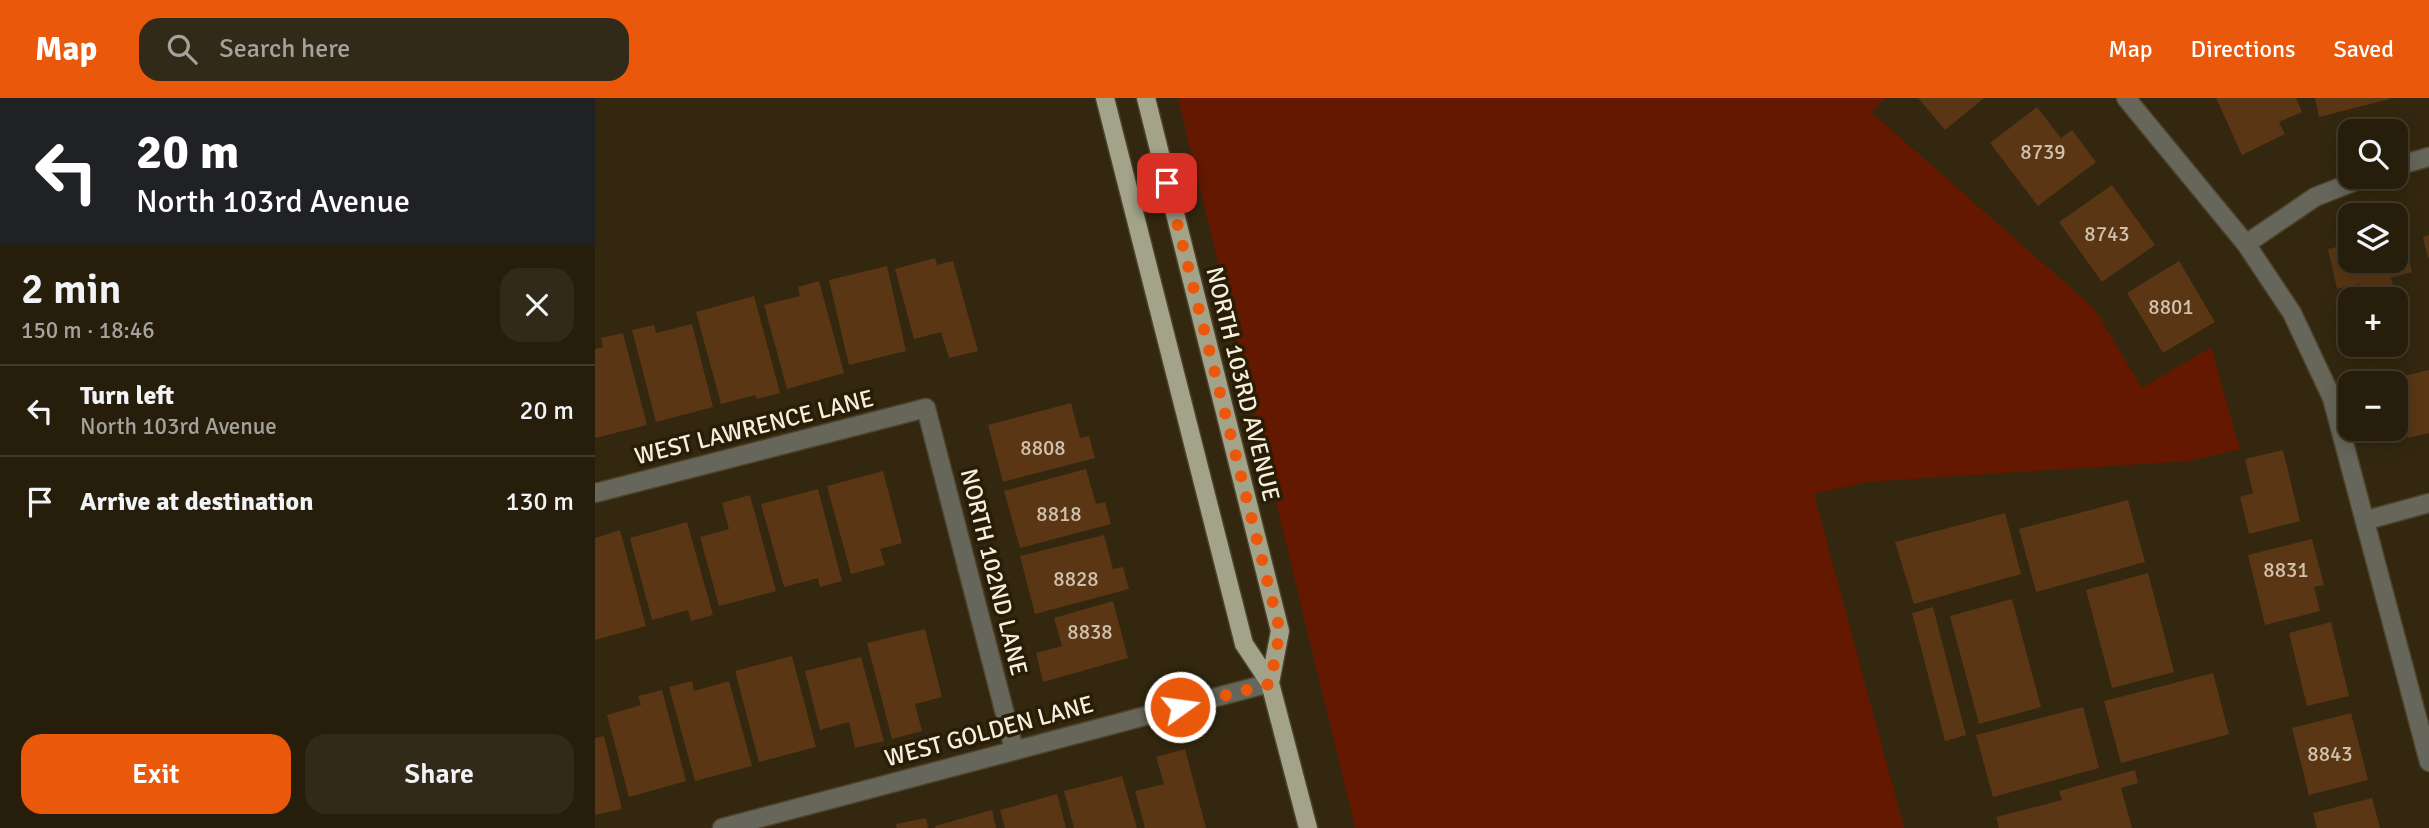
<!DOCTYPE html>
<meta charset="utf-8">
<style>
body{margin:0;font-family:Signika,sans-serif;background:#322a19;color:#f1f3f6;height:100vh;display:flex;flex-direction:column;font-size:26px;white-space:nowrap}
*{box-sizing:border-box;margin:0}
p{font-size:23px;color:#a4a29d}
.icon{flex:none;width:38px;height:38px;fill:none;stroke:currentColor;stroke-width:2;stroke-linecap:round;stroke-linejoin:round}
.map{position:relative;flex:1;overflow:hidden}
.panel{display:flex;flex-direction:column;background:#261d0b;width:595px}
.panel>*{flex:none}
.guide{background:#202124;color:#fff;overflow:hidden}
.controls{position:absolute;left:1743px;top:21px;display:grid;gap:14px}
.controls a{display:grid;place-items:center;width:70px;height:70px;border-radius:14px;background:#261d0b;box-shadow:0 4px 18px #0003,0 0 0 2px #423b2c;font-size:35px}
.pin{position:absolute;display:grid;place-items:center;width:60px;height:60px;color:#fff;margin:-30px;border-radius:14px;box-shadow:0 4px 10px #0006}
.me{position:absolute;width:77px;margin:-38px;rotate:76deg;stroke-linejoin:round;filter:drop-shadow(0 0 5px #0008)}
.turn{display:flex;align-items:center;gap:24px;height:147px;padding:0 21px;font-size:32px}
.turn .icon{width:91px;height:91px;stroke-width:2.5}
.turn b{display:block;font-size:49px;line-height:60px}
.round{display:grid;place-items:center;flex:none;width:74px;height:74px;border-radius:21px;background:#322a19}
.headline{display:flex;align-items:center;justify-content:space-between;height:119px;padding:0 21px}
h1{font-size:42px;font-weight:600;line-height:52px}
.cta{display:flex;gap:14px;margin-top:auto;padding:14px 21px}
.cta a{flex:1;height:80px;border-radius:21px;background:#ea580c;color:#fff;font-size:28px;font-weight:600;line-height:80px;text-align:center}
.cta a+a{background:#322a19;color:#f1f3f6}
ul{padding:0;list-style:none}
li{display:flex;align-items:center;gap:21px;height:91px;padding:0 21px;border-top:2px solid #423b2c}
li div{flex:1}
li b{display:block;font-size:26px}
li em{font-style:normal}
header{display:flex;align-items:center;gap:42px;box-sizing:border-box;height:98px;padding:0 35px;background:#ea580c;color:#fff}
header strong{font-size:33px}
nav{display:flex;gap:38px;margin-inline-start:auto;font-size:24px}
.search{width:490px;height:63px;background:#322a19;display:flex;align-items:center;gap:18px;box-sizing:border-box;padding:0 24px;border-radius:21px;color:#a4a29d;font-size:26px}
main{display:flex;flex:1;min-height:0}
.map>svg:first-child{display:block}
</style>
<header>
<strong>Map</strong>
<div class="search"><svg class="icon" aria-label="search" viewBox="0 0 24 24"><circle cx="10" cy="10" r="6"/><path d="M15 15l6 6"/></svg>Search here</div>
<nav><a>Map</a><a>Directions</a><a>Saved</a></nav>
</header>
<main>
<section class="panel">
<div class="guide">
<div class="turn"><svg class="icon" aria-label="left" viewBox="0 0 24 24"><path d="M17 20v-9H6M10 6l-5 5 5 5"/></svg><div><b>20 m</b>North 103rd Avenue</div></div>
</div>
<div class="headline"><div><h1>2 min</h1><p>150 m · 18:46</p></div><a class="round"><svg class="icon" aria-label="close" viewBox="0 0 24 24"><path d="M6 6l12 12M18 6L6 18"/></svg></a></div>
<ul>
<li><svg class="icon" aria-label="left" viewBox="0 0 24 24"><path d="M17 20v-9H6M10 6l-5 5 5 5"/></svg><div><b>Turn left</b><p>North 103rd Avenue</p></div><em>20 m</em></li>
<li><svg class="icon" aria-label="arrive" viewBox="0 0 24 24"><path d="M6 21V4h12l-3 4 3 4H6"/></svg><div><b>Arrive at destination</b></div><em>130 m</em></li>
</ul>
<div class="cta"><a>Exit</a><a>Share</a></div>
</section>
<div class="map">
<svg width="1834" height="730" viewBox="0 0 1834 730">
<rect width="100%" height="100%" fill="#33270f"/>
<path fill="#641800" d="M583,0H1291L1276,14L1499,210L1547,290L1616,249L1645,351L1594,363L1272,384L1219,396L1309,730H760Z"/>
<path fill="#5a3614" d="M1323,0H1389L1350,32Z
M1621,0H1701L1707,14L1684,24L1690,36L1647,57Z
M1720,0H1795V1L1724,19Z
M1442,9L1466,40L1477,32L1501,64L1443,108L1395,45Z
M1517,87L1560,147L1507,184L1464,124Z
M1807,132L1817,174L1796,180L1801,198L1768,201L1764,186L1742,191L1733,151L1755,146V163H1801V134Z
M1834,137V160H1833L1828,139Z
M340,160L342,167L358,163L383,253L354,260L346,234L319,241L300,171Z
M1584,163L1620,224L1568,255L1532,195Z
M292,168L311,253L254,267L234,182Z
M224,183L249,275L192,291L169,207L205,198L203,189Z
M159,198L185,295L162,301L160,297L126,306L101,214Z
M97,226L118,309L61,324L37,232L59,227L61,235Z
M28,235L52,327L0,340V251L8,249L6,240Z
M1834,272V335L1813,340L1798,281Z
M476,305L485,340L494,338L500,360L408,384L393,327Z
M1688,352L1705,423L1654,436L1645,399L1658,395L1650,361Z
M491,371L501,406L510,404L516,426L425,450L409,393Z
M288,373L307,445L285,451L290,467L256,476L232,388Z
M223,391L247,483L225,489L223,480L189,489L166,406Z
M155,397L181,493L124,508L105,439L134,431L127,405Z
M1533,402L1550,464L1441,494L1424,431Z
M1410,415L1426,476L1319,506L1300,444Z
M92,424L118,517L96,523L93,512L57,522L35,440Z
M25,432L51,528L0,542V440Z
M509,437L518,471L528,469L534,491L440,516L425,458Z
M1717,441L1729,487L1719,489L1725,513L1670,527L1653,457Z
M1553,475L1579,574L1517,590L1491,492Z
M1417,501L1446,609L1384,626L1355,518Z
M518,503L533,560L448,584L441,555L467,548L459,520Z
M1338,509L1371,637L1350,643L1317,515Z
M1736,524L1754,598L1712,608L1694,535Z
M330,531L347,599L320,606L327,633L297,641L272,545Z
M197,558L221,649L164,664L140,573Z
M266,559L289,643L260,650L254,624L225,632L210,573Z
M1618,575L1634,636L1526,665L1509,603Z
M97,583L99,593L134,583L157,668L100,683L74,589Z
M67,592L91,683L34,699L12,617L46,607L43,598Z
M1488,609L1504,670L1398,699L1381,637Z
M1756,615L1773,682L1714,697L1697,630Z
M9,638L27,711L0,717V640Z
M590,651L611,730H550L540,693L569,686L561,659Z
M1540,672L1543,685L1526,690L1537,730H1404L1401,719L1467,702L1464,693Z
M527,678L542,730H479L469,693Z
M462,696L471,730H410L405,712Z
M1777,700L1785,730H1722L1718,715Z
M397,712L401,730H340V728Z
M331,720L333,730H302L301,726Z"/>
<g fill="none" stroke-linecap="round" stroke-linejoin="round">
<defs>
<path id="minor" d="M1531,0L1651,146L1697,215L1737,300L1834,664
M1801,68L1834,59
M1651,146L1720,99L1771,79
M0,395L331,310L419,651
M1772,422L1834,405
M127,730L675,585"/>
<path id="major" d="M510,0L649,546L675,585L713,730
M551,0L685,533L675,585"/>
</defs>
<use href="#minor" stroke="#4e432c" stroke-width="21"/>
<use href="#major" stroke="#4e432c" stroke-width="21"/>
<use href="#minor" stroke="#66665a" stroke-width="18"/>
<use href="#major" stroke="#a3a38a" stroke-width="18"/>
</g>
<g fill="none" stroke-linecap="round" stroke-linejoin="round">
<path stroke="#ea580c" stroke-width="12" stroke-dasharray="0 21.6" d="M572,85L685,533L675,586L585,609"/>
</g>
<g text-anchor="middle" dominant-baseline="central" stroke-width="7" stroke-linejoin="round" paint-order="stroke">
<g font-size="21" fill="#cfc1ad">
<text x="1448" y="54">8739</text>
<text x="1512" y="136">8743</text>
<text x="1576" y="209">8801</text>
<text x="448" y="350">8808</text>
<text x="464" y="416">8818</text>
<text x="1691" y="472">8831</text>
<text x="481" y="481">8828</text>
<text x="495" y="534">8838</text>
<text x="1735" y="656">8843</text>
</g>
<g font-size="24" fill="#f6efe0" stroke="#291d05">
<text transform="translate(648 286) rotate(76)">NORTH 103RD AVENUE</text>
<text transform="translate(159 329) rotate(-14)">WEST LAWRENCE LANE</text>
<text transform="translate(399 474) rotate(76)">NORTH 102ND LANE</text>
<text transform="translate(394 633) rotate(-15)">WEST GOLDEN LANE</text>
</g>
</g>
</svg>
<div class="controls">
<a><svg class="icon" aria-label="search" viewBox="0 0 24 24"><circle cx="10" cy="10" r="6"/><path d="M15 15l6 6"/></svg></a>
<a><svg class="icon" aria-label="layers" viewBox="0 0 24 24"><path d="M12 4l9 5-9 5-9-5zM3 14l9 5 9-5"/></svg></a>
<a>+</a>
<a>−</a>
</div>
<div class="pin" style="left:572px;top:85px;background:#d93025"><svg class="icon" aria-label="arrive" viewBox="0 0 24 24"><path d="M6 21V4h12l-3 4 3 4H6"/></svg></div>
<svg class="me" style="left:585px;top:609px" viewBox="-20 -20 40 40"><circle r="17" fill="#ea580c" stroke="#fff" stroke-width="3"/><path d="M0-11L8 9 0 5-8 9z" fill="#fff"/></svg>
</div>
</main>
